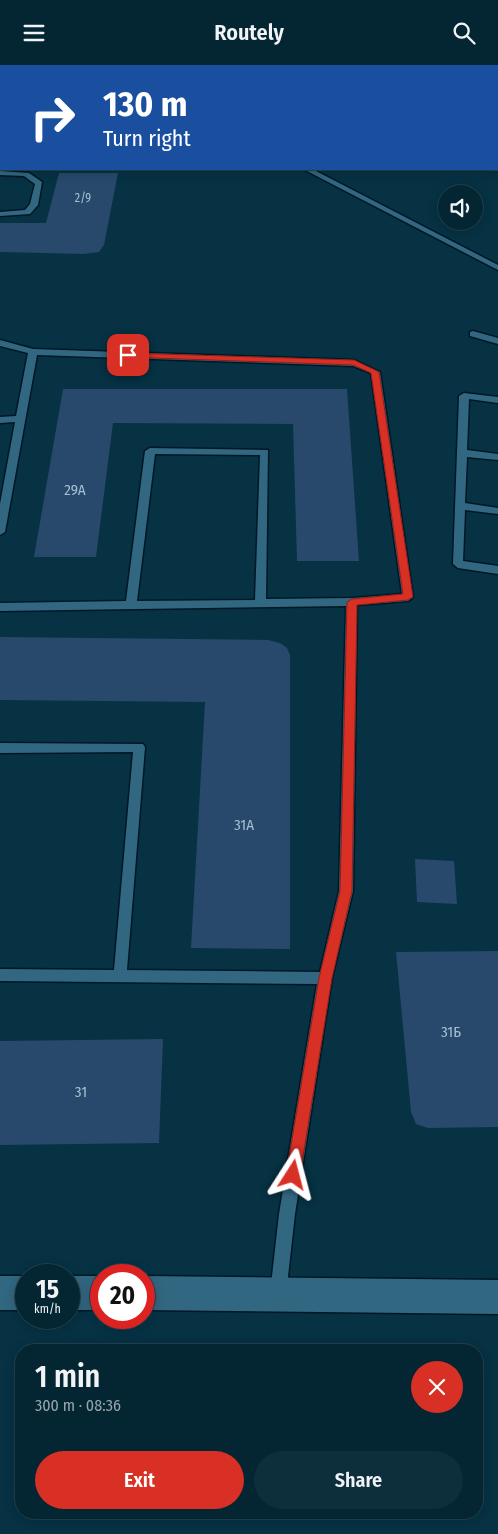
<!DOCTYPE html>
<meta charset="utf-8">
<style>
body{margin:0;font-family:"Fira Sans Condensed",sans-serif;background:#0d2e3b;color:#f1f3f6;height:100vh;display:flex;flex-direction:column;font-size:19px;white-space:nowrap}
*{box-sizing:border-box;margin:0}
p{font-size:16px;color:#97a5ac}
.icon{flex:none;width:28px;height:28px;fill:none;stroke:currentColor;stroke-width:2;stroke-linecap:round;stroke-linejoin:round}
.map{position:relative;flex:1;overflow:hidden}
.drawer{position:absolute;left:15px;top:1279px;width:468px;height:175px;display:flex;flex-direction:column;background:#042633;border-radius:20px;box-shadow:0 2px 12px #0003,0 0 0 1px #25434e}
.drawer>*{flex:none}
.guide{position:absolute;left:0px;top:0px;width:499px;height:105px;box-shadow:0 2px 12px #0003,0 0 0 1px #25434e;background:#1a4fa0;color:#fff;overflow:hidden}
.buttons{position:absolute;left:438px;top:120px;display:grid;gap:10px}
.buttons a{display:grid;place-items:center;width:45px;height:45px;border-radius:50%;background:#042633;box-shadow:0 2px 12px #0003,0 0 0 1px #25434e;font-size:25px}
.speed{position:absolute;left:15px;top:1199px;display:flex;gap:10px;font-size:25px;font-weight:700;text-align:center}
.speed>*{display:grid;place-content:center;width:65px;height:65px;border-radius:50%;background:#042633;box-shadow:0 2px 12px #0003,0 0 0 1px #25434e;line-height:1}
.speed small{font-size:12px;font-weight:400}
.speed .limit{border:8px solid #d22;background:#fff;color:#111}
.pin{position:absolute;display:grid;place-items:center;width:42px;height:42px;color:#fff;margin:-21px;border-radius:10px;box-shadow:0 2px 8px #0006}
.me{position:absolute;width:55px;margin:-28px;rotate:9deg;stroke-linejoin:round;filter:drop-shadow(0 0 4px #0008)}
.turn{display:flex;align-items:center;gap:18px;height:105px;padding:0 20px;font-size:22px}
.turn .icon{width:65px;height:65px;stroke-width:2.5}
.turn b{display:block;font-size:35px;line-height:42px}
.round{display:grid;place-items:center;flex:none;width:52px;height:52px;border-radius:26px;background:#0d2e3b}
.overview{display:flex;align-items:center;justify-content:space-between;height:85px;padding:0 20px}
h1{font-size:30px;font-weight:600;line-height:38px}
.action{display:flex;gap:10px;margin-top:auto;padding:10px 20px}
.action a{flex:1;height:58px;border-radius:30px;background:#d93025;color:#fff;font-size:20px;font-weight:600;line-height:58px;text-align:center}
.action a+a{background:#0d2e3b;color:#f1f3f6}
header{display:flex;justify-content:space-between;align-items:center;height:65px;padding:0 20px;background:#042633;font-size:22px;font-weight:600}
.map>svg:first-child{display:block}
</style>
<header><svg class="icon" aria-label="menu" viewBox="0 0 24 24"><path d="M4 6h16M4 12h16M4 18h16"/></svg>Routely<svg class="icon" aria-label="search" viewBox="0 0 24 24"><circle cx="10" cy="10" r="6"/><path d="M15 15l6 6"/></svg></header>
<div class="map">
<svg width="498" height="1469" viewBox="0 0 498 1469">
<rect width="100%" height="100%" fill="#063244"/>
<path fill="#28496b" d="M59,108H118L104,180L99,187L84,189L0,187V158H46Z
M63,324H347L359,496H297L293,359L113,358L96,492H34Z
M0,572L268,575L280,578L287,583L290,590V884L191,883L205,637L0,635Z
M415,794L454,796L457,839L417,837Z
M498,886V1062L428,1063L416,1059L411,1047L396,887Z
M163,974L159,1078L0,1080V976Z"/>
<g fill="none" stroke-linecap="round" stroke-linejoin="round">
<defs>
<path id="lane" d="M132,0H139V1H132Z
M0,2H1V7H0Z
M0,85H1V89H0Z
M303,104H312L498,200V205Z
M0,106L29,108L42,117L38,140L30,149L0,151V147L25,145L30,139L35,119L24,111L0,110Z
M473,266L498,273V279L470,271V267Z
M0,275L33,284L354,295L380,307L413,532L408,536L357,540L353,826L332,913L295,1149L286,1229L284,1235L278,1237L272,1235L270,1229L279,1149L317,919L0,916V904L114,905L133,687L0,688V678L143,679L145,682L127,905L320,907L339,826L346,541L0,546V538L126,536L145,386L150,383L268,385L266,534L352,533L402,529L371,308L353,301L37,290L5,467L0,470V439L15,357L0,358V352L16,351L28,288L0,281ZM155,389L260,390L255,535L137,536Z
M464,328L498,332V338L469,334L467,385L498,389V395L467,392L465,438L498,443V449L465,445L463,496L498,501V509L458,503L453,499L459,331Z"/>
<path id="street" d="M0,1211H26V1245H0Z
M69,1211H101V1245H69Z
M144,1211L498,1215V1249L144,1245Z"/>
</defs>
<use href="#lane" stroke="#001825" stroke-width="3"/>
<use href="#street" stroke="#001825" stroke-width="3"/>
<use href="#lane" fill="#326781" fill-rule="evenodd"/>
<use href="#street" fill="#326781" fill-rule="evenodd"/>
</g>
<path fill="#d93025" stroke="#8d1f18" d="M128,288L354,295L379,307L413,532L408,535L357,540L352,826L332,913L300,1110L298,1115L293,1117L288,1115L286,1110L319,913L340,826L347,537L352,534L403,529L371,308L353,300L125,292L123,290Z"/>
<g text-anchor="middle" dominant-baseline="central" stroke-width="4.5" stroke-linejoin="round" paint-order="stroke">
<g font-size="12" fill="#a3c0d3">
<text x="83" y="133">2/9</text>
</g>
<g font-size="15" fill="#a3c0d3">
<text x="75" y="425">29А</text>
<text x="244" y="760">31А</text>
<text x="451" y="967">31Б</text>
<text x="81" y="1027">31</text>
</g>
</g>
</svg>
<div class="buttons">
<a><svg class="icon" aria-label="sound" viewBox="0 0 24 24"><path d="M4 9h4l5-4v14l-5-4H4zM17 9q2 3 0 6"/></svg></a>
</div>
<div class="speed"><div>15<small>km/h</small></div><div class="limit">20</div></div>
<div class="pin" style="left:128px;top:290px;background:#d93025"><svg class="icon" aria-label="arrive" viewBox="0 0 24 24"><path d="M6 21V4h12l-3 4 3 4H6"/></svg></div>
<svg class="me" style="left:293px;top:1110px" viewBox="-20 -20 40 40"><path d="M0-17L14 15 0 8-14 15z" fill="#d93025" stroke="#fff" stroke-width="4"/></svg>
<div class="guide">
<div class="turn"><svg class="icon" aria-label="right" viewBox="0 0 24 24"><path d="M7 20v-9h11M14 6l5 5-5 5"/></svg><div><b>130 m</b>Turn right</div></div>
</div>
<section class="drawer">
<div class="overview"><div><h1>1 min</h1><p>300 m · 08:36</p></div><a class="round" style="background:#d93025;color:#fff"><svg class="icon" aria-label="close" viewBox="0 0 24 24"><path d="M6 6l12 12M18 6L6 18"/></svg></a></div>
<div class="action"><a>Exit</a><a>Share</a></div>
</section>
</div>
